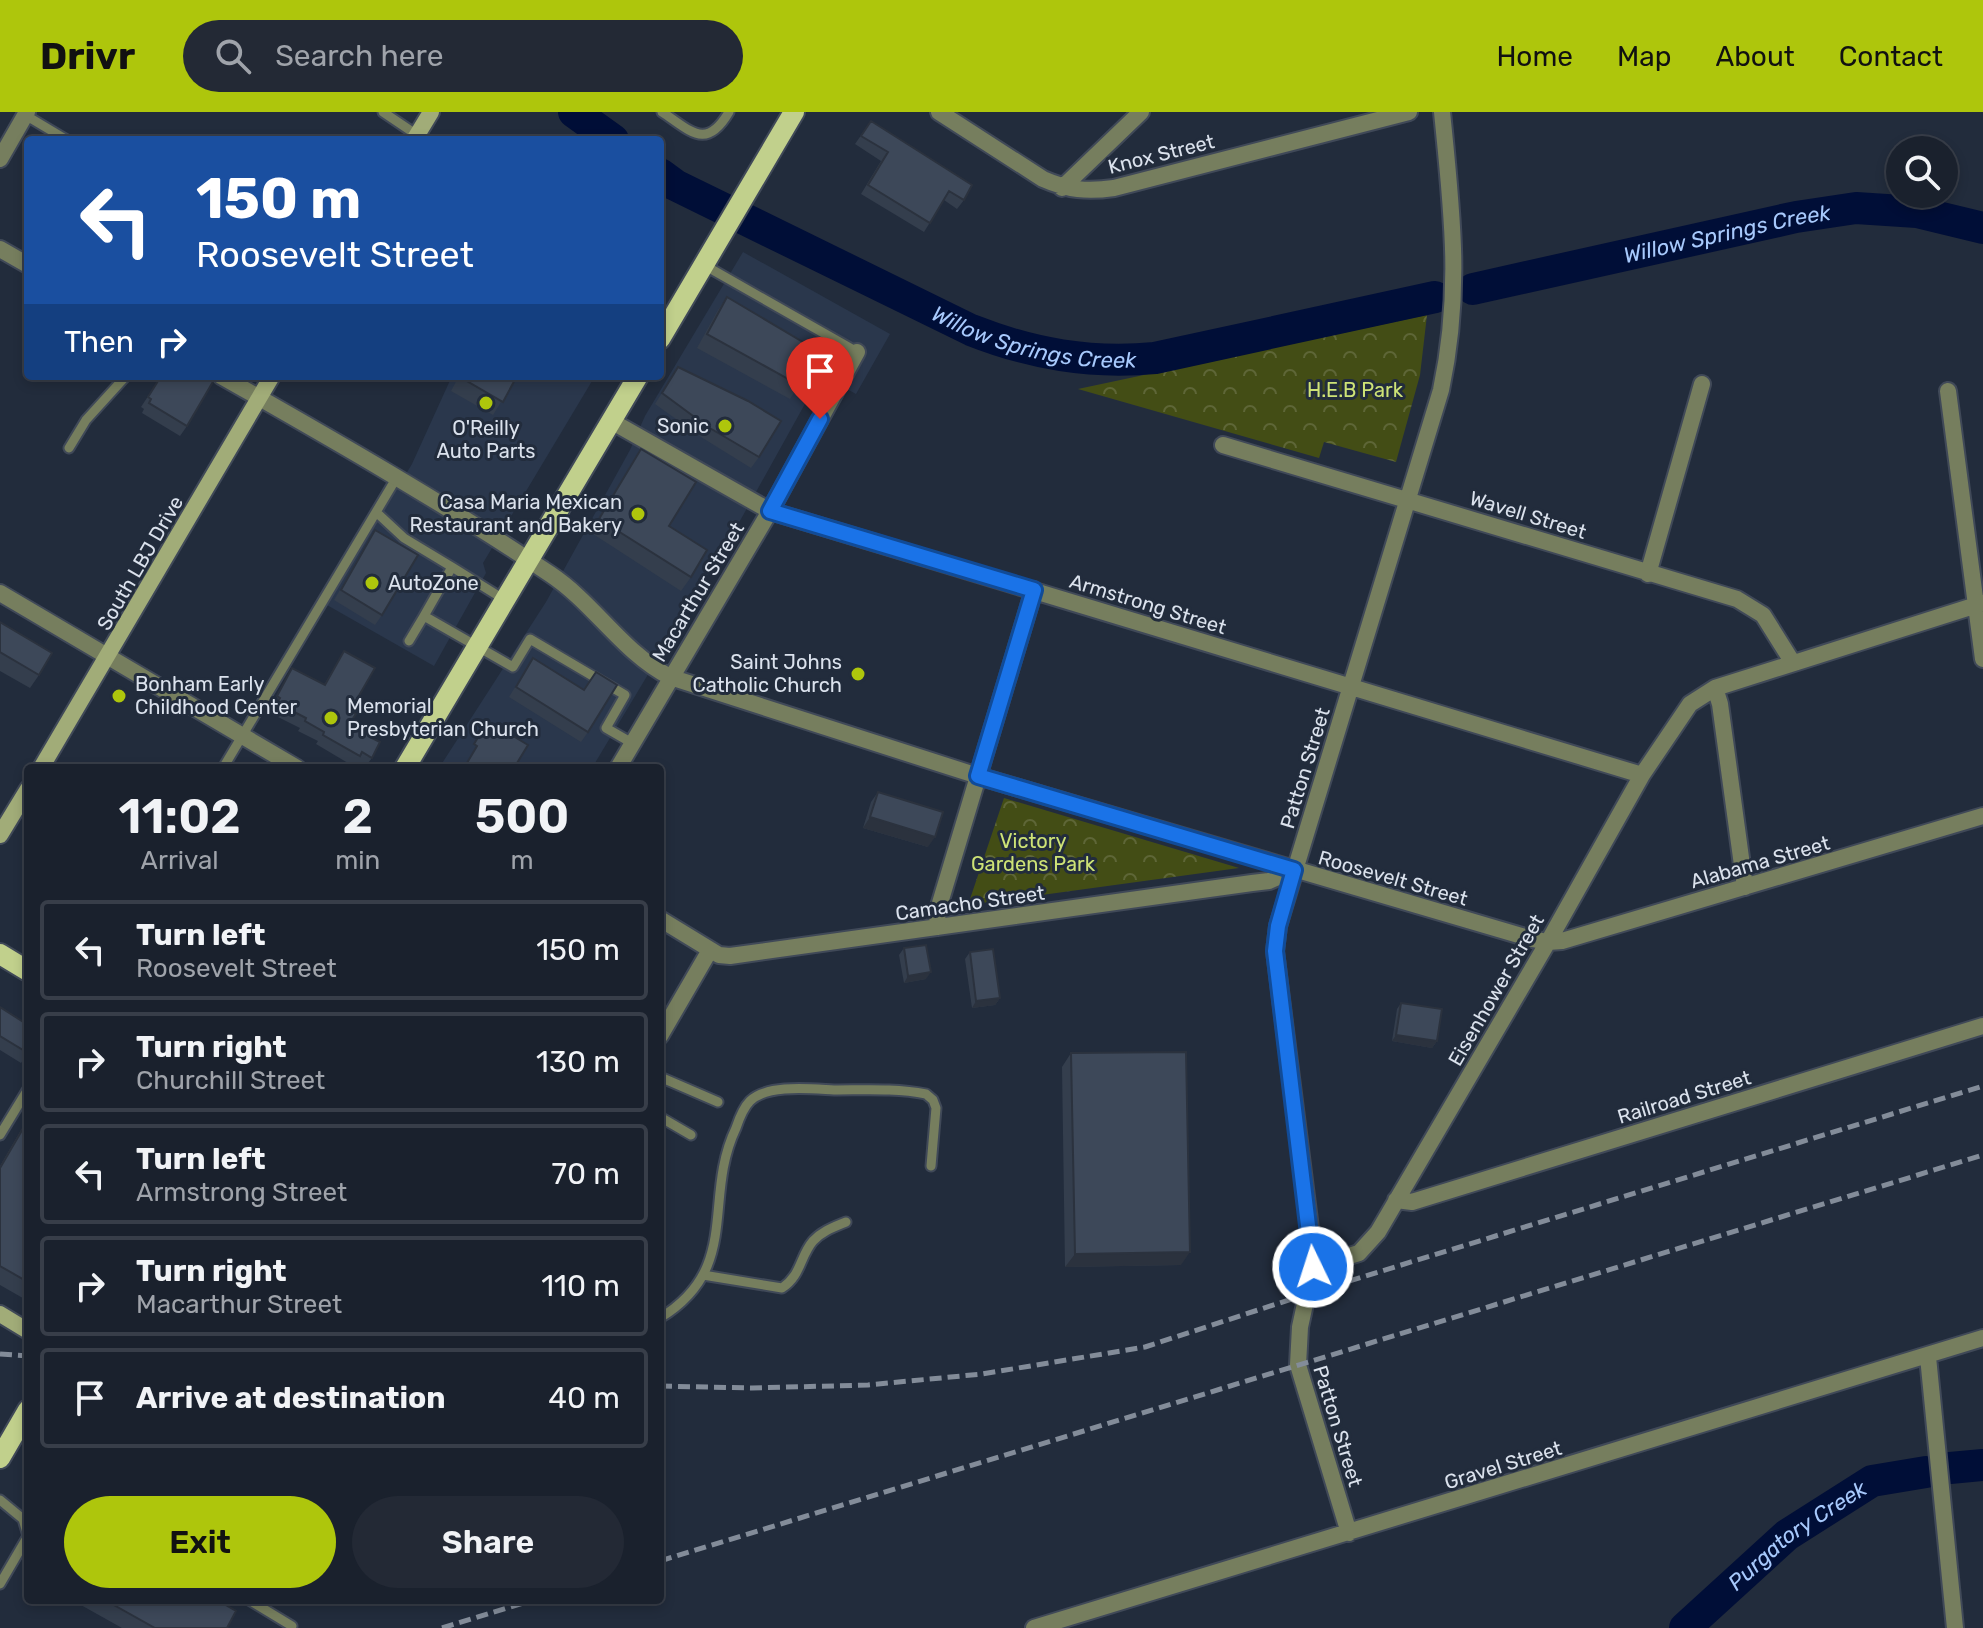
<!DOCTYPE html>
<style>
body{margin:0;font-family:Rubik,sans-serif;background:#232935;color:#f1f3f6;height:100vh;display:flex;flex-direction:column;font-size:30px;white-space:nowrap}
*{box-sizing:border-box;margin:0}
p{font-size:26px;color:#9fa3aa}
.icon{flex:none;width:44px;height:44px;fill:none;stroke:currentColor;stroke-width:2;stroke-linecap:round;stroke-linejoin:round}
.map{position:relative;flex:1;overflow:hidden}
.sheet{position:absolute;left:24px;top:652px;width:640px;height:840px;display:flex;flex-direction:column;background:#1a212d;border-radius:8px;box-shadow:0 4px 12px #0003,0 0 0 2px #383e49}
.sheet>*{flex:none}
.banner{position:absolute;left:24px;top:24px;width:640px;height:244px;border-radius:8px;box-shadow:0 4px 12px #0003,0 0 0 2px #383e49;background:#1a4fa0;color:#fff;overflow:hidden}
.buttons{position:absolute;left:1886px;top:24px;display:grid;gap:16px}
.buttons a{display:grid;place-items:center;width:72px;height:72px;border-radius:50%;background:#1a212d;box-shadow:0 4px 12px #0003,0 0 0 2px #383e49;font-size:40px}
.pin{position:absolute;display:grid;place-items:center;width:68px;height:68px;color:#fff;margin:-82px -34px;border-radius:50% 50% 50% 0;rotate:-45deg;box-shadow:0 0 8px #0007}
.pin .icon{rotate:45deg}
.me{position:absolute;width:88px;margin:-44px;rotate:356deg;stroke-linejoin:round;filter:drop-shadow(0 0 6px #0008)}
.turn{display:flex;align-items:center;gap:28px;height:168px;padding:0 40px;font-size:36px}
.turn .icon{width:104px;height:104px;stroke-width:2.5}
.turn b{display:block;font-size:56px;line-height:68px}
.then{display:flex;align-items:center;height:76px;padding:0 40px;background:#0003;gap:16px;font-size:30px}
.eta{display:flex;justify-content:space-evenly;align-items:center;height:136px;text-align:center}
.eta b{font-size:48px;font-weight:600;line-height:56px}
.button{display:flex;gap:16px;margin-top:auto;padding:16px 40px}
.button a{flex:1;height:92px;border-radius:48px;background:#aec60c;color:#111;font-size:32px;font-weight:600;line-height:92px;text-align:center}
.button a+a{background:#232935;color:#f1f3f6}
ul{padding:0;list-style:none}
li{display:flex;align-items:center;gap:24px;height:100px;margin:0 16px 12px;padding:0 24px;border:4px solid #383e49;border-radius:8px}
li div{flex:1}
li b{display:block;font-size:30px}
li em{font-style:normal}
header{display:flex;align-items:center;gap:48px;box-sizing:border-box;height:112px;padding:0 40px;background:#aec60c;color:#111}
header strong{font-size:38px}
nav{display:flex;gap:44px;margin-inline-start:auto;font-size:28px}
.search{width:560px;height:72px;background:#232935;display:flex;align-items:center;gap:20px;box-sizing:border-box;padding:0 28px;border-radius:44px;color:#9fa3aa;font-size:30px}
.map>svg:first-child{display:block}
</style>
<header>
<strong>Drivr</strong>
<div class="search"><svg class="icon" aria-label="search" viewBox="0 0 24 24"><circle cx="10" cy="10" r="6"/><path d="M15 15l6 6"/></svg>Search here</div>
<nav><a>Home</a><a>Map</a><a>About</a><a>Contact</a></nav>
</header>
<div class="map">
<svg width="1983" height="1516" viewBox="0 0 1983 1516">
<defs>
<pattern id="forest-crowns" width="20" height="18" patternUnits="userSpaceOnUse" patternTransform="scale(2)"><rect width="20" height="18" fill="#434d15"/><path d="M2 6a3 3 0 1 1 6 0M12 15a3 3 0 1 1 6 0" fill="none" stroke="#5e6637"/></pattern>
</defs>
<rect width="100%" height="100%" fill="#222c3c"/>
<path fill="#2a374c" d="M743,140L890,222L856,282L821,263L741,407L592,656H439L546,490L630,338L645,304Z
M452,264H595L483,451L486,461L434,554L327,493L412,352Z"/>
<path fill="url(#forest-crowns)" d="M1427,203L1420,263L1396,350L1324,330L1319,346L1078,277Z
M1004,686L1239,756L968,793Z"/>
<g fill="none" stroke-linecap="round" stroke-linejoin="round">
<g stroke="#000e37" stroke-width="32">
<path d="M574,0L613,28"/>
<path id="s1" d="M660,62L675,73L971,218C1032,242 1090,252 1155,246L1435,185"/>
<path id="s2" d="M1473,177L1796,105L1856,96L1917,100L1983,116"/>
<path d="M1950,1356L1983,1353"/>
<path id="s3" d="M1685,1516L1787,1423L1872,1369L1926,1360"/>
</g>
<defs>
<path id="lane" d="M383,0L417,23
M662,0C691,19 706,39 729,0
M25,3L67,28
M704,153L857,240
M69,336L86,308L126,264
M376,400L404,426L452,455
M505,488L452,455L424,504L513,555L530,527L625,583L606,616L632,631
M409,529L424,504
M223,656L397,365
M660,965L718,990
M660,1005L691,1023
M0,1023L28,977
M703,1163L782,1176C801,1164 800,1144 813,1129C822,1119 834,1115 846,1110
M660,1206C742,1156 702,1087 736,1016C739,1007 744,995 750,989C767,972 812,977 834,978C864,978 896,976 926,982L933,988L936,996L931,1054
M0,1388L23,1407L28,1424L0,1472
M249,1488L292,1514"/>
<path id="street" d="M939,0L1043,67C1068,78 1087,80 1114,76L1409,0
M0,47L27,0
M1062,76L1141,0
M0,137L28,153
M221,264C332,327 444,391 550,462C595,492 622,540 670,565L978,664L1532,827L1548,830L1562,829L1983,704
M1948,279L1983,547
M611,309L770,399L1642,663
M1223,333L1737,487L1763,503L1793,551
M1648,462L1702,272
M0,481L297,656
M1715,576L1720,592L1745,775
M618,656L770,399L857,240
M660,807L719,843L730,844L1252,771L1269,769L1294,758
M938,815L937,801L1034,478
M660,924L710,838
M1396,1088L1412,1090L1983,914
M1313,1155L1359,1141L1378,1120L1548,830L1642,663L1690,592L1715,576L1983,491
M1928,1245L1955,1516
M1349,1421L1298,1253L1300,1215L1313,1155L1312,1132L1275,839L1278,814L1441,278C1462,180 1452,99 1442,0
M1034,1516L1983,1226"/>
<path id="secondary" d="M414,28L431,0
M41,656L272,264
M0,723L28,677
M0,1202L28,1219"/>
<path id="primary" d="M660,227L794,0
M405,656L638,264
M0,842L28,859
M0,1346L28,1298"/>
</defs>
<use href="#lane" stroke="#404958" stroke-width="13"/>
<use href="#street" stroke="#404958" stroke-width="20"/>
<use href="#secondary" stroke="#404958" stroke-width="20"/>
<use href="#primary" stroke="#404958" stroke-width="24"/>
<use href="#lane" stroke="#767e5e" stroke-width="9"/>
<use href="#street" stroke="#767e5e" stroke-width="16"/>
<use href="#secondary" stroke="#a1ac78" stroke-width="16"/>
<use href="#primary" stroke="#c1d08c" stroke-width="20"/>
<path stroke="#838c99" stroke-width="5" stroke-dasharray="12 6" stroke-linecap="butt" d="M0,1242L28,1244
M660,1274L752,1276L868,1273L982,1262L1145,1235L1307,1182L1983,974
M660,1449L1983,1043
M442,1516L533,1488"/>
</g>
<path fill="#343e4d" d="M871,9L964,88L957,97L944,88L924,120L861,82L881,49L855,32Z
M727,185L799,273L790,287L697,236L718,198Z
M678,255L759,345L751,356L701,325L655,292Z
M164,264H207L187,314L180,324L142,301L144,297L141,295L158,269L163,267Z
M459,264H517L493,303L451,279Z
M641,337L669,414L691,465L681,479L590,420Z
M375,418L382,503L375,513L334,488Z
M0,510L39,563L30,576L0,559Z
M344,539L352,608L370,625L372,646L365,655L356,650L353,654L316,632L318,629L298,619L300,616L270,601L273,595L271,594L292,556L324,573Z
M533,546L584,578L596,560L588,620L581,630L509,585Z
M878,680L928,735L863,716L871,690Z
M904,836L926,867L904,871L899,843Z
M970,840L1000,886L995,893L972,896L965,847Z
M1401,891L1437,929L1432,936L1392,929L1397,897Z
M0,895L28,941L21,951L0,938Z
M1071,941L1181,1153L1065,1155L1062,955Z
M28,1006V1189L0,1173V1054Z
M72,1488H217L227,1516H122Z"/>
<path fill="#2b323e" d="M870,705L935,725L928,735L863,716Z
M931,860L926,867L904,871L908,864Z
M1000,886L995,893L972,896L976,889Z
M1396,923L1437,929L1432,936L1392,929Z
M1190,1140L1181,1153L1065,1155L1075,1142Z"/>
<path fill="#3d4859" stroke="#2b323e" stroke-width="2" d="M871,9L972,73L964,88L949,79L930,111L868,73L888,40L861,24Z
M727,185L818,239L799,273L707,222Z
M678,255L748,289L781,309L759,345L708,315L662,281Z
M165,264H207L214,268L187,314L149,291L151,287L148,285L158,269L161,266L163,267Z
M461,264H517L503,290L460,265Z
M641,337L696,370L669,414L707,438L691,465L599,407Z
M375,418L418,443L382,503L341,478Z
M0,510L52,541L39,563L0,540Z
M344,539L375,556L350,599L356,602L352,608L373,620L370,625L380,630L372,646L362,640L360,644L323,623L324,620L305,609L306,606L277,591L280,586L277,584L292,556L325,573Z
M533,546L584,578L596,560L617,573L588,620L516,575Z
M485,614L502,624L505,619L528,633L514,656H464L477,634L474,632Z
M878,680L943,700L935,725L870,705Z
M926,833L931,860L908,864L904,836Z
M993,837L1000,886L976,889L970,840Z
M1401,891L1442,897L1437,929L1396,923Z
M0,895L28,913V941L0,924Z
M1186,940L1190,1140L1075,1142L1071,941Z
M28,1008V1170L0,1154V1056Z
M105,1488H217L236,1499L227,1516H155Z"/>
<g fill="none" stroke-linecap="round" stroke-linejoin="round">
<defs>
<path id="route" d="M820,307L770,399L1034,478L978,664L1294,758L1278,814L1275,839L1313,1155"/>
</defs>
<use href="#route" stroke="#114b97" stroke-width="20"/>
<use href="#route" stroke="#1a73e8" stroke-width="14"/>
</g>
<g fill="#aec60c" stroke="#222c3c" stroke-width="3">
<circle cx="486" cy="291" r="8"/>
<circle cx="725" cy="314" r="8"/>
<circle cx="638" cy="402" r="8"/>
<circle cx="372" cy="471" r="8"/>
<circle cx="858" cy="562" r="8"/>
<circle cx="119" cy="584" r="8"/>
<circle cx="331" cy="606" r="8"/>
</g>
<g text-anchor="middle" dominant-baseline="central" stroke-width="6" stroke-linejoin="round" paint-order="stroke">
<g font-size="20" fill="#dbe2ed" stroke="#222c3c">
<text transform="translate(1161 42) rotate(-14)">Knox Street</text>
<text transform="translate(1528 403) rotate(17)">Wavell Street</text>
<text transform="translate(140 451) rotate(-60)">South LBJ Drive</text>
<text transform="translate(698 480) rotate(-59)">Macarthur Street</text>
<text transform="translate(1148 492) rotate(17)">Armstrong Street</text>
<text transform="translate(1305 656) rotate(-73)">Patton Street</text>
<text transform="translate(1760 750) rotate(-16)">Alabama Street</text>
<text transform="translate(1393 766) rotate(16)">Roosevelt Street</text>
<text transform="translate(970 791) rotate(-8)">Camacho Street</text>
<text transform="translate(1496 878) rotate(-60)">Eisenhower Street</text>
<text transform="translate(1684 985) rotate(-17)">Railroad Street</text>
<text transform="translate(1338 1314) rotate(73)">Patton Street</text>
<text transform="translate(1503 1353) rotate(-17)">Gravel Street</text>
</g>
<g font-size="20" fill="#cee376" stroke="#222c3c">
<text x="1355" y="278">H.E.B Park</text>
<text x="1033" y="729">Victory<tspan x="1033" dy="23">Gardens Park</tspan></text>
</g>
<g font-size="20" fill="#dbe2ed" stroke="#222c3c" text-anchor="end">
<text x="709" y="314">Sonic</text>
<text x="486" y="316" text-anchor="middle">O'Reilly<tspan x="486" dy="23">Auto Parts</tspan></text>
<text x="622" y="390">Casa Maria Mexican<tspan x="622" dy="23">Restaurant and Bakery</tspan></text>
<text x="388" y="471" text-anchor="start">AutoZone</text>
<text x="842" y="550">Saint Johns<tspan x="842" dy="23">Catholic Church</tspan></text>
<text x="135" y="572" text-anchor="start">Bonham Early<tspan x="135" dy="23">Childhood Center</tspan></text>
<text x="347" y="594" text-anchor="start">Memorial<tspan x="347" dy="23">Presbyterian Church</tspan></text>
</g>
<g font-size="22" font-style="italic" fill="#a7c9fc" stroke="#222c3c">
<text stroke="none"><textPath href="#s2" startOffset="260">Willow Springs Creek</textPath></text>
<text stroke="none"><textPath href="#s1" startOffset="412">Willow Springs Creek</textPath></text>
<text stroke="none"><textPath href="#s3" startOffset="146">Purgatory Creek</textPath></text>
</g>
</g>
</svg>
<div class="buttons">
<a><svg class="icon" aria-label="search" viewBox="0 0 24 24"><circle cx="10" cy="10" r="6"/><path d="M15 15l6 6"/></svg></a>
</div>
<div class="pin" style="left:820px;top:307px;background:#d93025"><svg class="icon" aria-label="arrive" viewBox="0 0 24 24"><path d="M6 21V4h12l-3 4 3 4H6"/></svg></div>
<svg class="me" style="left:1313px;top:1155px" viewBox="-20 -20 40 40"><circle r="17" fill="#1a73e8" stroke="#fff" stroke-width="3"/><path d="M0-11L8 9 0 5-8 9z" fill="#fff"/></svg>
<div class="banner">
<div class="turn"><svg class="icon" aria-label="left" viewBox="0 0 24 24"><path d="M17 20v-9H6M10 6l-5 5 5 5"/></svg><div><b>150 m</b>Roosevelt Street</div></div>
<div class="then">Then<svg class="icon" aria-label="right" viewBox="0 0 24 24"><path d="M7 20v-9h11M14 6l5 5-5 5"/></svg></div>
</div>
<section class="sheet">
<div class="eta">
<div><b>11:02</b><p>Arrival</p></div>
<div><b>2</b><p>min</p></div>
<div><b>500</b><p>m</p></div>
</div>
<ul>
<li><svg class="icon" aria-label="left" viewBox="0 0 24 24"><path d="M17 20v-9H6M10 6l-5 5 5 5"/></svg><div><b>Turn left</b><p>Roosevelt Street</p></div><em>150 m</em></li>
<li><svg class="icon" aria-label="right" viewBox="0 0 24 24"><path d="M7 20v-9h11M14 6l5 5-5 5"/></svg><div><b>Turn right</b><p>Churchill Street</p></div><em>130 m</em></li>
<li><svg class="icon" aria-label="left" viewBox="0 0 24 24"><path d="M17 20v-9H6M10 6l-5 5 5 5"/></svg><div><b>Turn left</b><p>Armstrong Street</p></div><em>70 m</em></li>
<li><svg class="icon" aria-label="right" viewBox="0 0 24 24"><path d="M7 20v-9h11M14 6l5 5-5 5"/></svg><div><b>Turn right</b><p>Macarthur Street</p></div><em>110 m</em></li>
<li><svg class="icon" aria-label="arrive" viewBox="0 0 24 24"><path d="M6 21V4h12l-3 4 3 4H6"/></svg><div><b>Arrive at destination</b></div><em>40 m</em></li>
</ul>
<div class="button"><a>Exit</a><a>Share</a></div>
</section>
</div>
